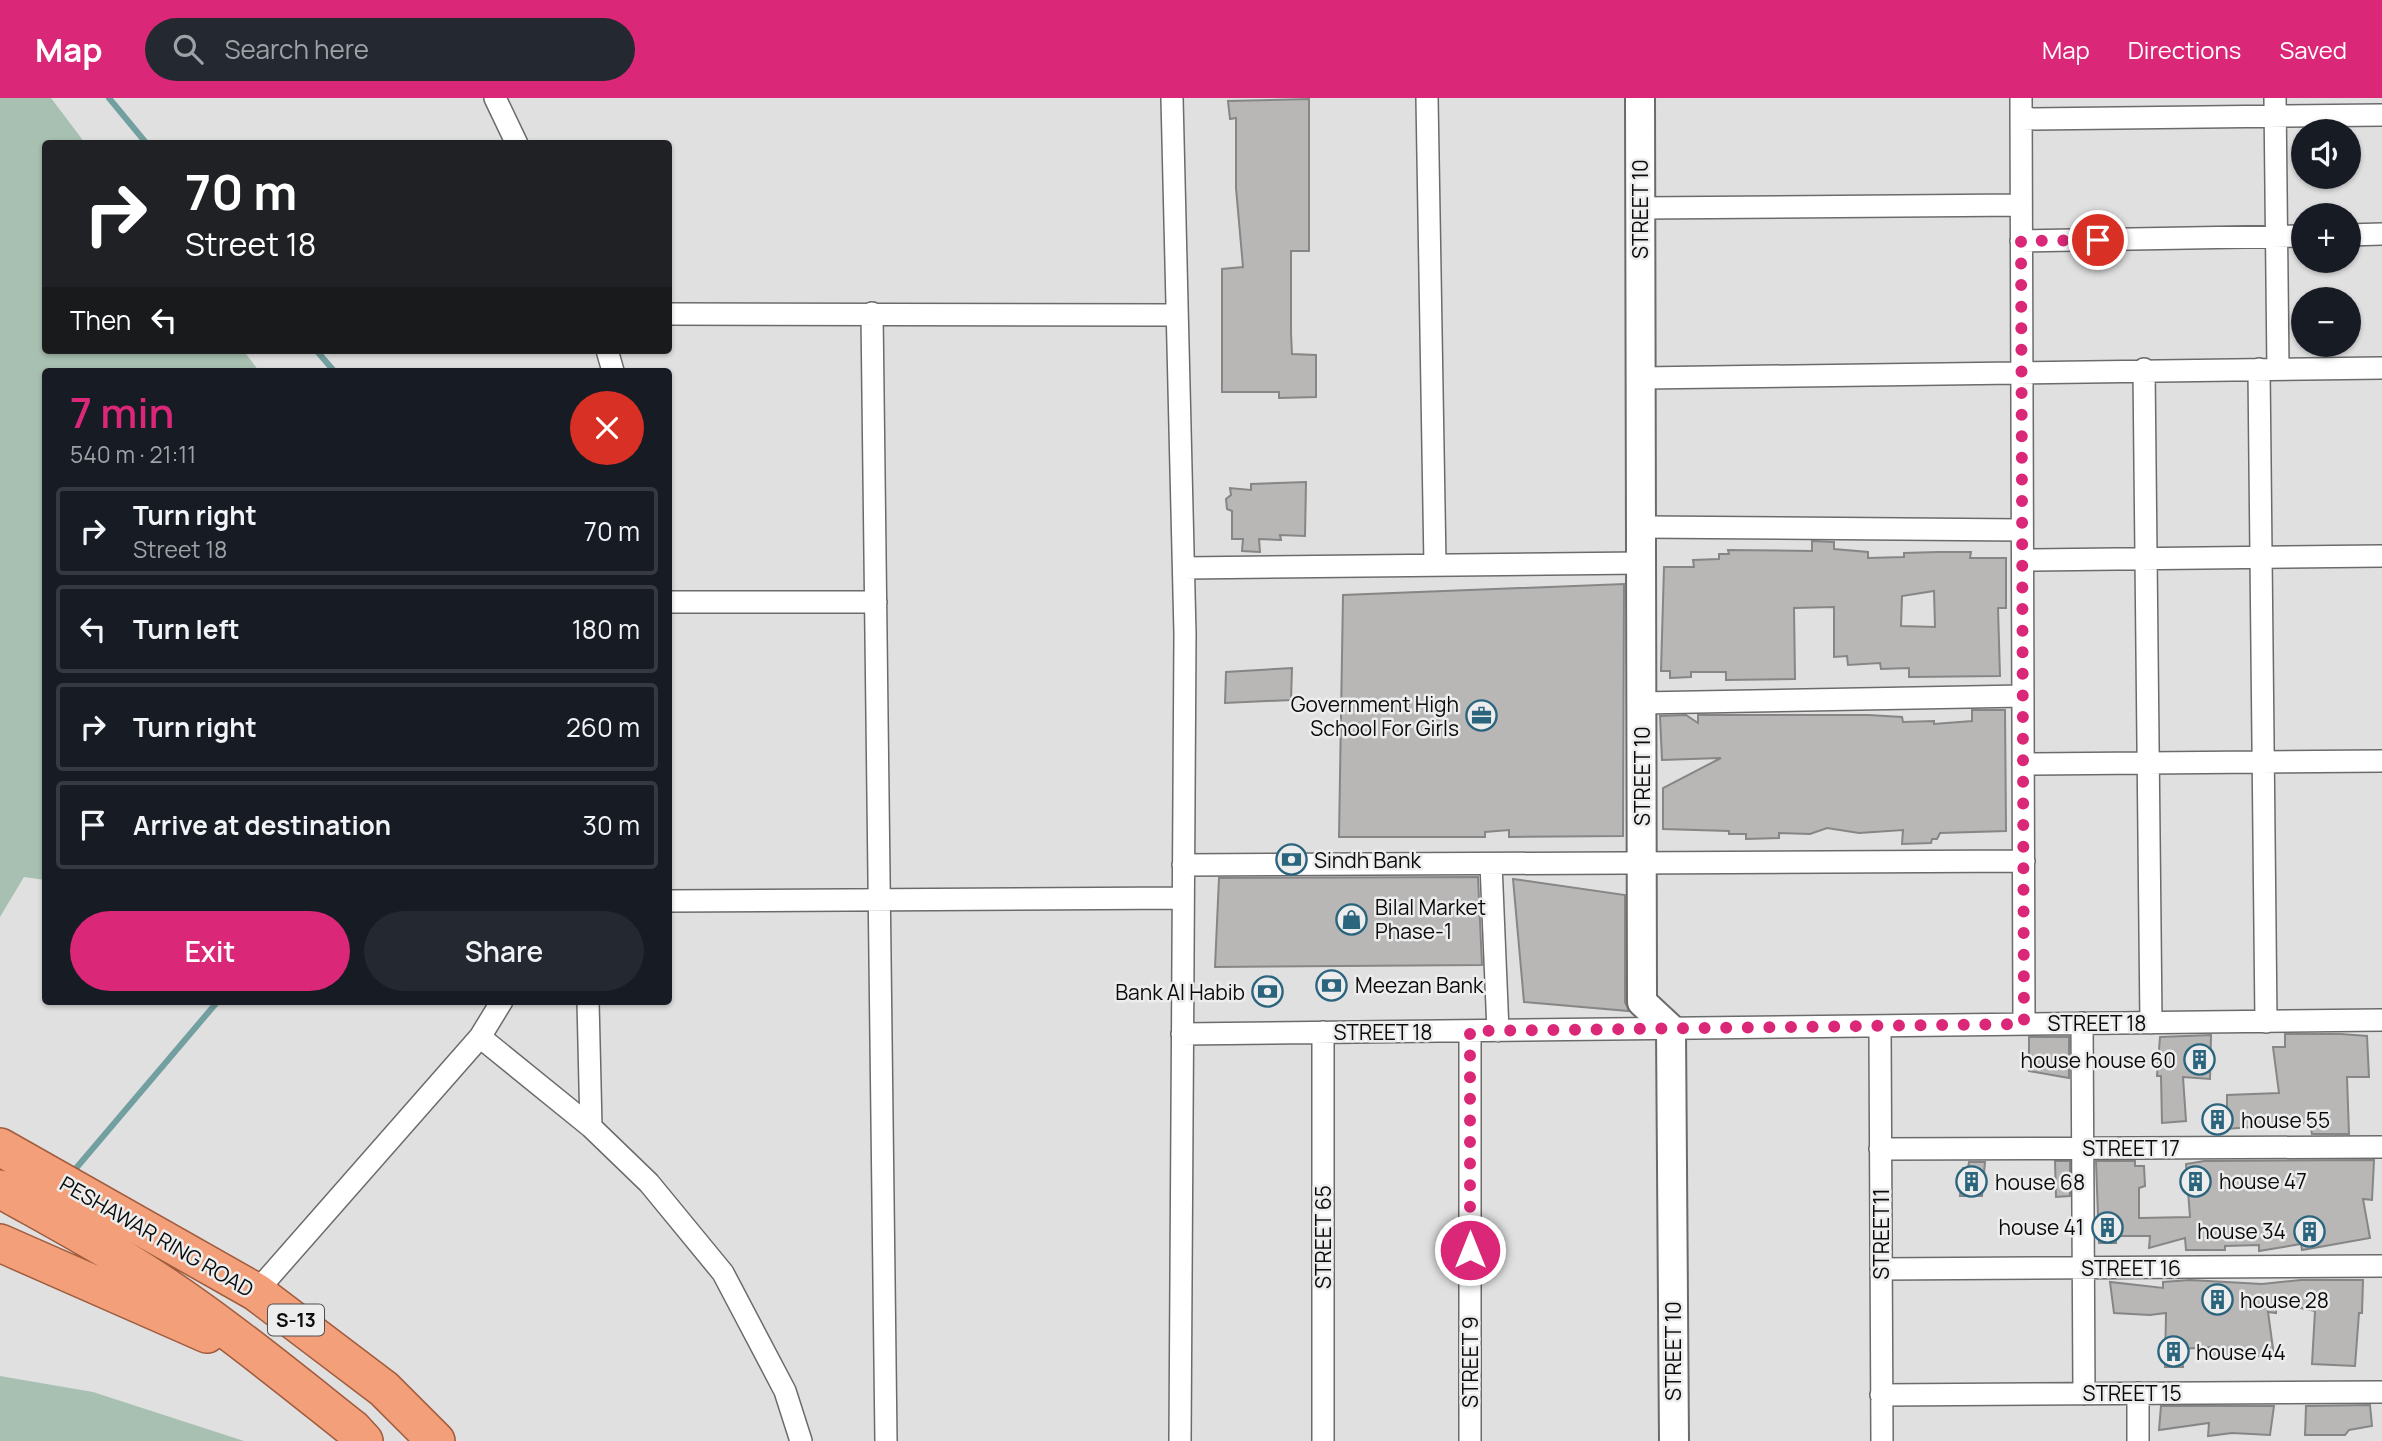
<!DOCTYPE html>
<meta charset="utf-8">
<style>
body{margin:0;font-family:Manrope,sans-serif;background:#242831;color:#f1f3f6;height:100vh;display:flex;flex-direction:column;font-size:26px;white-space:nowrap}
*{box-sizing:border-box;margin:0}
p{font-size:23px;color:#9ea1a6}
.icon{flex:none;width:38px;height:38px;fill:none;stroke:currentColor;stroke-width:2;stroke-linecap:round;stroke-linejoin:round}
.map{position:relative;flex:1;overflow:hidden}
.sheet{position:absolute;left:42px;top:270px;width:630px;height:637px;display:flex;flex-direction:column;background:#171b24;border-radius:7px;box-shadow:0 2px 5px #0004}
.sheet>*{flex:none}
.banner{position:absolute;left:42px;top:42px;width:630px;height:214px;border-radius:7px;box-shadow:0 2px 5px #0004;background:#202124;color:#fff;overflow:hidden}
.controls{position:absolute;left:2291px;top:21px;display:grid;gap:14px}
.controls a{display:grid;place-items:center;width:70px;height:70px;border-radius:50%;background:#171b24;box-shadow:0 2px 5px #0004;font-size:35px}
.pin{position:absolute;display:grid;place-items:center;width:60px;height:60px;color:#fff;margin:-30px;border:4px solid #fff;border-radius:50%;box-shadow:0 2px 7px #0007}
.me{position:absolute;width:77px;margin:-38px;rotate:0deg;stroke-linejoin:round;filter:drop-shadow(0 0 5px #0008)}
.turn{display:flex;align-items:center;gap:24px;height:147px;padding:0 28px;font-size:32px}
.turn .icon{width:91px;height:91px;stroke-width:2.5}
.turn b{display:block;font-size:49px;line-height:60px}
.then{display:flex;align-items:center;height:66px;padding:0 28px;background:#0003;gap:14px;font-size:26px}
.round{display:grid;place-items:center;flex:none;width:74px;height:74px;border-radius:37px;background:#242831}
.summary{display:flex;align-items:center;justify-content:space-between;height:119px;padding:0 28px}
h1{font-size:42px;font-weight:600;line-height:52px;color:#db2777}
.primary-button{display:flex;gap:14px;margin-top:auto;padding:14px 28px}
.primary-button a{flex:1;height:80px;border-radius:42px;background:#db2777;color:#fff;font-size:28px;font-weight:600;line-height:80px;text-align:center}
.primary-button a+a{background:#242831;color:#f1f3f6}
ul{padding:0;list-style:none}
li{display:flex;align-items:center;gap:21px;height:88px;margin:0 14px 10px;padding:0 14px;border:4px solid #363941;border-radius:7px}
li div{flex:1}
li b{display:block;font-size:26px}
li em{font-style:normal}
header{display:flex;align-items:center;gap:42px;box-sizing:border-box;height:98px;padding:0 35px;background:#db2777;color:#fff}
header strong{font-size:33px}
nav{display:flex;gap:38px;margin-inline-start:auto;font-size:24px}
.search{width:490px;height:63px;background:#242831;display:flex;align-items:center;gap:18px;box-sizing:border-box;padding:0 24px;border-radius:38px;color:#9ea1a6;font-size:26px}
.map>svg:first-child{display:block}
</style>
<header>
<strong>Map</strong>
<div class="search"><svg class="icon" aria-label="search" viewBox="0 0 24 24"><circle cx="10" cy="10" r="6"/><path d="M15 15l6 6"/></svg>Search here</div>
<nav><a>Map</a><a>Directions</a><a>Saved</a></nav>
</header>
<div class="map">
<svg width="2382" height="1343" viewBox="0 0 2382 1343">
<rect width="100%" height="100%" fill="#e0e0e1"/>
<path fill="#a8c0b1" d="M0,0H51L85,45L46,46V252H243L259,273H46L45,782L24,779L0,819Z
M0,1278L93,1294L244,1343H0Z"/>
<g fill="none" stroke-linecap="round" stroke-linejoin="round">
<path stroke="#729f9f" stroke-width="6" d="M109,0L147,46
M316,252L334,273
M72,1075L218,903"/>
</g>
<path fill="#b8b7b6" stroke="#878686" stroke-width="2" fill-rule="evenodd" d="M1309,1V153H1291V235L1292,256L1316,257V299L1279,300V294H1222V171L1243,169L1236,90V20L1230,21L1228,3Z
M1306,384L1305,438L1280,437L1281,442L1259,441L1260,454L1242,453L1243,441H1232V413L1227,411L1226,401L1231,397L1230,390L1251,392V386Z
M1812,443L1834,444V451L1868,454V460L1904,459V455L1938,454H1971L1970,460H2006V510H1998L2000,578L1909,579V570L1881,571L1880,565L1848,567L1847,558L1834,559V509L1794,510L1795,581L1726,582V574H1691V579L1670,580V573H1661L1664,469H1694L1693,462L1719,461V456H1729L1728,452L1812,453ZM1934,493L1935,529L1901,528L1902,498Z
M1624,486L1623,738L1509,739V732L1485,734V739H1339L1343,497Z
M1292,570L1291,602L1225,605L1226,574Z
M1972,612H2005L2006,733L1940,735L1937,741H1932L1931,745L1902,746L1903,732L1859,735L1827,730L1810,736L1779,735V740L1746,741V736H1729V733L1663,731V690L1721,660L1662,662L1660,618L1686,617L1698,625V617H1868L1902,619L1903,624L1934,623V626L1972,623Z
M1478,779L1482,867L1215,869L1219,780Z
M1513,781L1625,797V904L1629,913L1524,904Z
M2285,936H2341L2367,938L2369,979H2347L2349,1036H2312L2310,1025L2211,1032L2212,1013L2227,1012V997L2279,995L2273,949H2285Z
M2211,937L2210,981L2183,979L2186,1023L2162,1025L2161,978H2157L2160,939Z
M2029,939H2069V980L2029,973Z
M2374,1062L2372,1102L2363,1101L2370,1140L2302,1152L2301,1146L2259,1153V1147L2225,1148V1152H2186L2185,1140L2149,1150L2150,1138H2116V1145H2099L2096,1063H2135V1068H2144L2145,1088L2139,1090V1120L2190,1119L2186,1066L2204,1063Z
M2055,1063H2070V1098L2056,1099Z
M1969,1064H1985L1982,1098H1960L1963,1070H1968Z
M2190,1182L2262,1186L2301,1182H2363L2362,1215H2359L2355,1268L2312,1266L2315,1213L2276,1205V1215L2268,1214L2274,1258L2213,1259L2212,1249L2181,1251L2183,1269H2165L2166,1215L2150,1217L2114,1215L2110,1184L2163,1190V1184Z
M2370,1307L2372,1328L2349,1332L2345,1337H2305L2306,1308Z
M2161,1308H2274L2270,1337L2232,1335L2208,1338L2209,1325L2159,1332Z"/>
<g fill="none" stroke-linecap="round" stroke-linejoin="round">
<defs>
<path id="minor" d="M495,0L517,46
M1172,0L1185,536L1180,1343
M1427,0L1435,467
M2021,0L2024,926
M2275,0L2278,271
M2021,21L2382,17
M1640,110L2021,107
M2348,137L2382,136
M2021,143L2303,138
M872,215L886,1343
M668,216L1175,217
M607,252L613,273
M2144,271L2151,925
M2259,271L2266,924
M1641,280L2382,270
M1641,429L2022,432
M2023,462L2382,458
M1184,470L1641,465
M668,504H876
M1641,605L2023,598
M2023,666L2382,663
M1491,766L1498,933
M1183,767L2024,763
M668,803L1183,800
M588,903L591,1029
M2082,925L2084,1296
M1880,930L1882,1343
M1182,936L2382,922
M480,939L591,1029L649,1085L723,1175L785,1293L801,1343
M1880,1051L2382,1049
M1881,1171L2382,1168
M256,1194L480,939L502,903
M2138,1295V1343
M1881,1297L2382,1294
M1323,1343V934
M1470,1343V933"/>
<path id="tertiary" d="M1640,0L1642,904L1671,931L1674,1343"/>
<path id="trunk" d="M0,1049L256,1194L384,1291L436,1343
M0,1091C39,1113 78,1134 116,1157C200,1207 276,1270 353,1331L364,1343
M0,1145L207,1236"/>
</defs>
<use href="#minor" stroke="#6b6b6c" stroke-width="24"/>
<use href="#tertiary" stroke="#6b6b6c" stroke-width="32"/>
<use href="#trunk" stroke="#a05c3d" stroke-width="40"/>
<use href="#minor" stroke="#fff" stroke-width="21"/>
<use href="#tertiary" stroke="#fff" stroke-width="28"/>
<use href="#trunk" stroke="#f3a07a" stroke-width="37"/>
</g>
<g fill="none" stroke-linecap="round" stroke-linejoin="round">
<path stroke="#db2777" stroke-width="12" stroke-dasharray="0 21.6" d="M1470,1152V933L2024,926L2021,143L2098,142"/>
</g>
<defs>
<symbol id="office-ring" viewBox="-11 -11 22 22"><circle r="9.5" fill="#ededee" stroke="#2a647d" stroke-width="1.5"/><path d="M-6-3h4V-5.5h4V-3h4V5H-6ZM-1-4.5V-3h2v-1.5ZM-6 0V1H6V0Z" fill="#2a647d"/></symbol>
<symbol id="bank-ring" viewBox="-11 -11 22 22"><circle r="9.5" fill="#ededee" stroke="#2a647d" stroke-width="1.5"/><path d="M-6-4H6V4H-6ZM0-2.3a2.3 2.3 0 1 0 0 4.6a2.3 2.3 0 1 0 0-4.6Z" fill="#2a647d"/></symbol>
<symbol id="shop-ring" viewBox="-11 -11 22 22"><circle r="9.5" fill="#ededee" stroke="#2a647d" stroke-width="1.5"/><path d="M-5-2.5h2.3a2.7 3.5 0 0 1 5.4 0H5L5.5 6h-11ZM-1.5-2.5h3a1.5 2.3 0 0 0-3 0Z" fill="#2a647d"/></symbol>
<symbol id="building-ring" viewBox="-11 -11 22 22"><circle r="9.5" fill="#ededee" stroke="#2a647d" stroke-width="1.5"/><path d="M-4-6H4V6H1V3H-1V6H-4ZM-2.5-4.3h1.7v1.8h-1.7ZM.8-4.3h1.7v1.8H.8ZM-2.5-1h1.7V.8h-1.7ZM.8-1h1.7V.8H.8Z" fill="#2a647d"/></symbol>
</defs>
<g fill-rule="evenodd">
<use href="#office-ring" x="1464" y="600" width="35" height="35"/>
<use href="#bank-ring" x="1274" y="744" width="35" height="35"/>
<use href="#shop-ring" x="1334" y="804" width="35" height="35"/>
<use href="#bank-ring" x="1314" y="870" width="35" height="35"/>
<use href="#bank-ring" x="1250" y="876" width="35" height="35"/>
<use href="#building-ring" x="2182" y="944" width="35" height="35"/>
<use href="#building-ring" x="2200" y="1004" width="35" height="35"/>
<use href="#building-ring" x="2178" y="1066" width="35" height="35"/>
<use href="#building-ring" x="1954" y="1066" width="35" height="35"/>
<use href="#building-ring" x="2090" y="1112" width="35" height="35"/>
<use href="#building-ring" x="2292" y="1116" width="35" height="35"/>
<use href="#building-ring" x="2200" y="1184" width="35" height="35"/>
<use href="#building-ring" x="2156" y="1236" width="35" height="35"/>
</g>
<g text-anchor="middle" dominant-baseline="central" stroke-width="5" stroke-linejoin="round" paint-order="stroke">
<rect fill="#ededee" stroke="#4f4f4f" stroke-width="2" x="268" y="1206.5" width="56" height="31" rx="5"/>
<g font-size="19" font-weight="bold" fill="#0b0b0b">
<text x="296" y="1222">S-13</text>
</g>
<g font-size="21" fill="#0b0b0b" stroke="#ededee">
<text transform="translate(1640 111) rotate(-90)">STREET 10</text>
<text transform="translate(1642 678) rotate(-90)">STREET 10</text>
<text x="2097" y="925">STREET 18</text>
<text x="1383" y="934">STREET 18</text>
<text x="2131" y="1050">STREET 17</text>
<text transform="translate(1881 1136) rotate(-90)">STREET11</text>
<text transform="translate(157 1138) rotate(30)">PESHAWAR RING ROAD</text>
<text transform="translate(1323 1139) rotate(-90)">STREET 65</text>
<text x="2131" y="1170">STREET 16</text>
<text transform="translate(1673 1253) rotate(-90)">STREET 10</text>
<text transform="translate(1470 1264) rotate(-90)">STREET 9</text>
<text x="2132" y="1295">STREET 15</text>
</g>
<g font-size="21" fill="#0b0b0b" stroke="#ededee" text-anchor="start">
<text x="1459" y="606" text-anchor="end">Government High<tspan x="1459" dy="24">School For Girls</tspan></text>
<text x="1314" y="762">Sindh Bank</text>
<text x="1375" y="809">Bilal Market<tspan x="1375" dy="24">Phase-1</tspan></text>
<text x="1355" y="887">Meezan Bank</text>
<text x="1245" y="894" text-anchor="end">Bank Al Habib</text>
<text x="2176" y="962" text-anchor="end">house house 60</text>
<text x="2241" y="1022">house 55</text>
<text x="2219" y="1083">house 47</text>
<text x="1995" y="1084">house 68</text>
<text x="2084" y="1129" text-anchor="end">house 41</text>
<text x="2286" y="1133" text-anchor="end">house 34</text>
<text x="2240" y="1202">house 28</text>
<text x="2196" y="1254">house 44</text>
</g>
</g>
</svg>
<div class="controls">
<a><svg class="icon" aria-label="sound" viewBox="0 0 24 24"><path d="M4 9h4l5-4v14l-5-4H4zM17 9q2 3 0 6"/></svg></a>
<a>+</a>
<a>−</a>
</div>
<div class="pin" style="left:2098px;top:142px;background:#d93025"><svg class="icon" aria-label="arrive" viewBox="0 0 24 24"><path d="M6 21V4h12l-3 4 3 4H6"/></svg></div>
<svg class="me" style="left:1470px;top:1152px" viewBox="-20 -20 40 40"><circle r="17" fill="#db2777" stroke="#fff" stroke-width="3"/><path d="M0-11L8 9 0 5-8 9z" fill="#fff"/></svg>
<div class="banner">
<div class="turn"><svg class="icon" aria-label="right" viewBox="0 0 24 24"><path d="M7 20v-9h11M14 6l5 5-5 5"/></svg><div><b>70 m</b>Street 18</div></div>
<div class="then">Then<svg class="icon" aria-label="left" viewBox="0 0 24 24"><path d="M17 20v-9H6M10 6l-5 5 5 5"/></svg></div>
</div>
<section class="sheet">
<div class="summary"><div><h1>7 min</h1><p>540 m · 21:11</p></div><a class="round" style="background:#d93025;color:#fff"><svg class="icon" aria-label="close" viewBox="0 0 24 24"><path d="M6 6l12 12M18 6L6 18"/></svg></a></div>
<ul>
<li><svg class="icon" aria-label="right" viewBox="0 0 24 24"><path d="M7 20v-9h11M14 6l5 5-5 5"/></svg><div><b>Turn right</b><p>Street 18</p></div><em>70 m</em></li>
<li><svg class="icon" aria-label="left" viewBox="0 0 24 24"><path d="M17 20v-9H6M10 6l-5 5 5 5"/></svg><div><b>Turn left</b></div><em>180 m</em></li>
<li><svg class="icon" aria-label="right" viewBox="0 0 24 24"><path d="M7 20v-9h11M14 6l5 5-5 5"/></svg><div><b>Turn right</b></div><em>260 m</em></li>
<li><svg class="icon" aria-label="arrive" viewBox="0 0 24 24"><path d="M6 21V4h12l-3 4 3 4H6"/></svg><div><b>Arrive at destination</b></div><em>30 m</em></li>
</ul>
<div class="primary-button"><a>Exit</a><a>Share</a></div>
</section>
</div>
